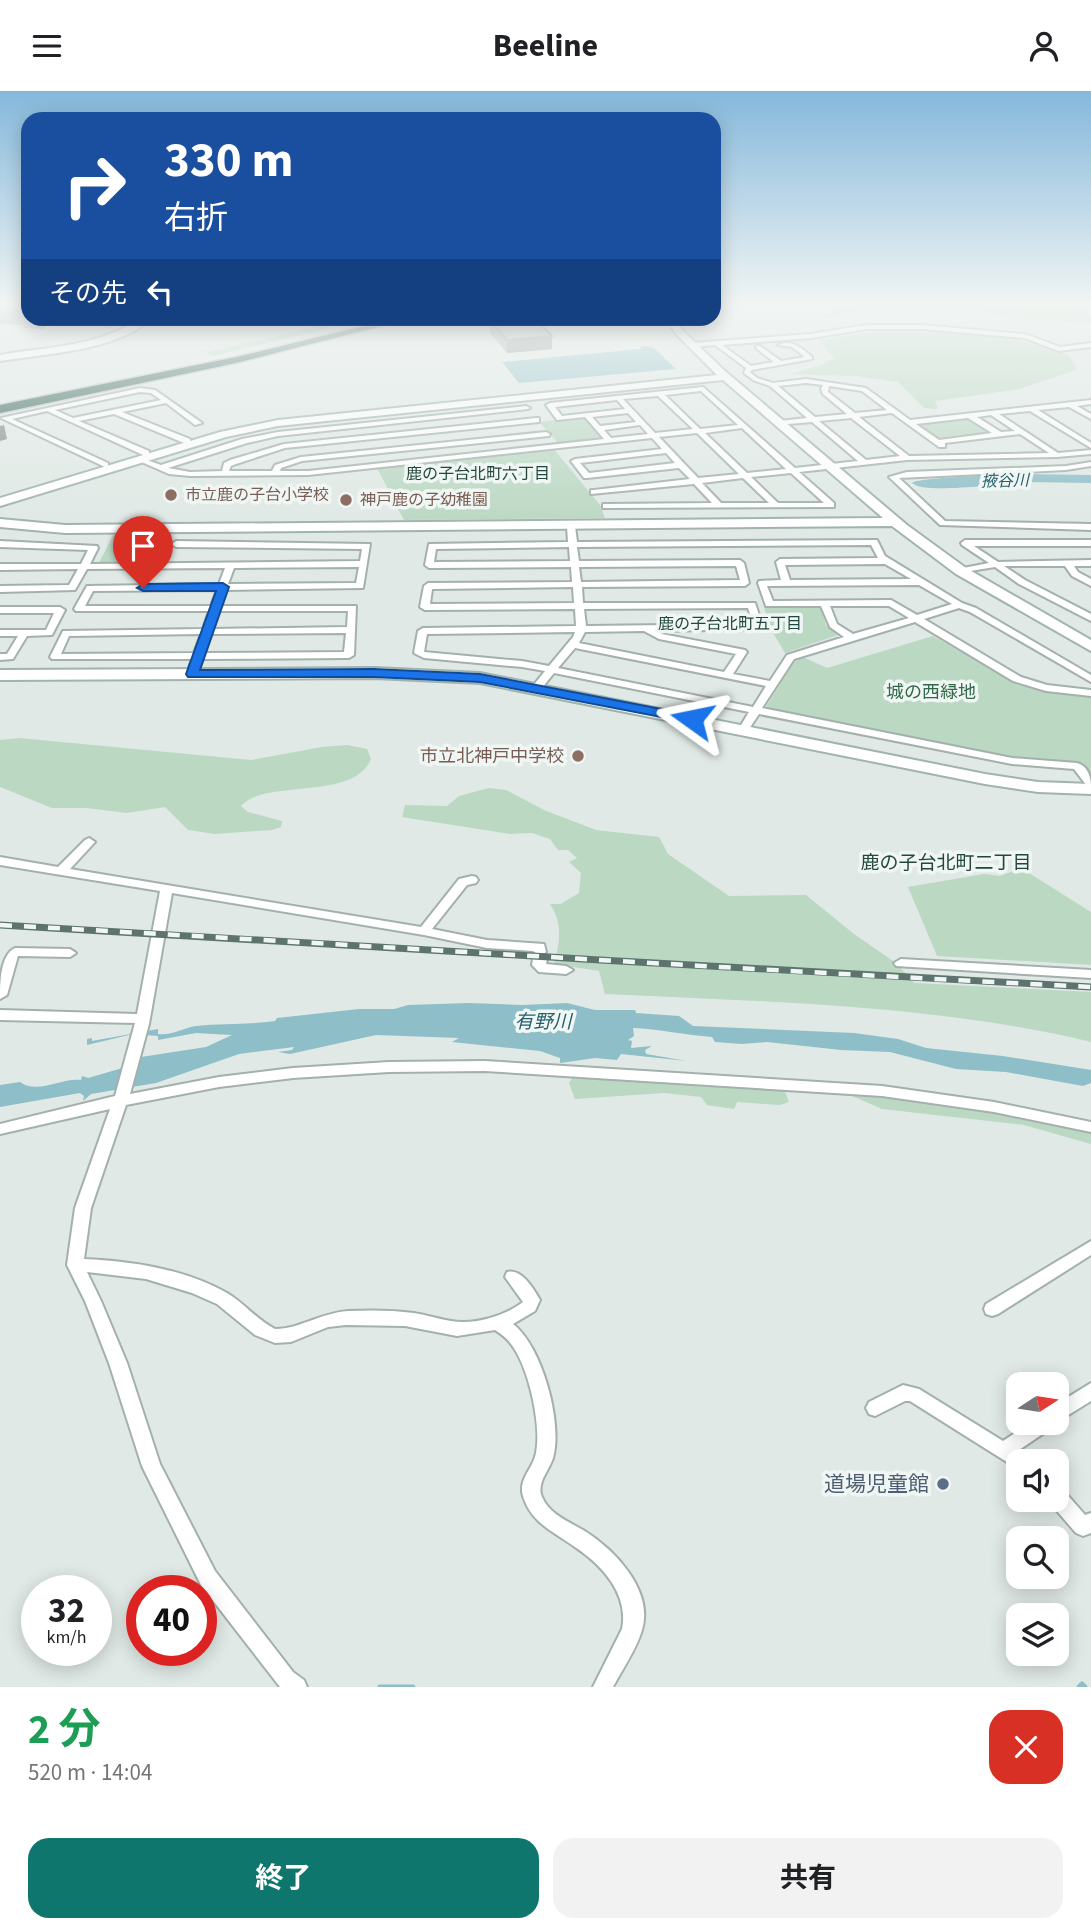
<!DOCTYPE html>
<html lang="ja">
<meta charset="utf-8">
<style>
body{margin:0;font-family:"Source Sans 3","Noto Sans JP",sans-serif;background:#f2f2f2;color:#202124;height:100vh;display:flex;flex-direction:column;font-size:26px;white-space:nowrap}
*{box-sizing:border-box;margin:0}
p{font-size:23px;color:#757577}
.icon{flex:none;width:38px;height:38px;fill:none;stroke:currentColor;stroke-width:2;stroke-linecap:round;stroke-linejoin:round}
.map{position:relative;height:1596px;overflow:hidden}
.sheet{display:flex;flex-direction:column;background:#fff;flex:1}
.sheet>*{flex:none}
.hud{position:absolute;left:21px;top:21px;width:700px;height:214px;border-radius:21px;box-shadow:0 4px 18px #0003;background:#1a4fa0;color:#fff;overflow:hidden}
.needle{width:46px;rotate:78deg}
.fabs{position:absolute;left:1006px;top:1281px;display:grid;gap:14px}
.fabs a{display:grid;place-items:center;width:63px;height:63px;border-radius:14px;background:#fff;box-shadow:0 4px 18px #0003;font-size:35px}
.speed{position:absolute;left:21px;top:1484px;display:flex;gap:14px;font-size:35px;font-weight:700;text-align:center}
.speed>*{display:grid;place-content:center;width:91px;height:91px;border-radius:50%;background:#fff;box-shadow:0 4px 18px #0003;line-height:1}
.speed small{font-size:18px;font-weight:400}
.speed .limit{border:10px solid #d22;background:#fff;color:#111}
.pin{position:absolute;display:grid;place-items:center;width:60px;height:60px;color:#fff;margin:-72px -30px;border-radius:50% 50% 50% 0;rotate:-45deg;box-shadow:0 0 7px #0007}
.pin .icon{rotate:45deg}
.me{position:absolute;width:77px;margin:-38px;rotate:282deg;stroke-linejoin:round;filter:drop-shadow(0 0 5px #0008)}
.turn{display:flex;align-items:center;gap:24px;height:147px;padding:0 28px;font-size:32px}
.turn .icon{width:91px;height:91px;stroke-width:2.5}
.turn b{display:block;font-size:49px;line-height:60px}
.then{display:flex;align-items:center;height:66px;padding:0 28px;background:#0003;gap:14px;font-size:26px}
.round{display:grid;place-items:center;flex:none;width:74px;height:74px;border-radius:21px;background:#f2f2f2}
.headline{display:flex;align-items:center;justify-content:space-between;height:119px;padding:0 28px}
h1{font-size:42px;font-weight:700;line-height:52px;color:#1e9e55}
.primary-button{display:flex;gap:14px;margin-top:auto;padding:14px 28px}
.primary-button a{flex:1;height:80px;border-radius:21px;background:#0f766e;color:#fff;font-size:28px;font-weight:700;line-height:80px;text-align:center}
.primary-button a+a{background:#f2f2f2;color:#202124}
header{display:flex;justify-content:space-between;align-items:center;height:91px;padding:0 28px;background:#fff;font-size:32px;font-weight:700}
.map>svg:first-child{display:block}
</style>
<header><svg class="icon" aria-label="menu" viewBox="0 0 24 24"><path d="M4 6h16M4 12h16M4 18h16"/></svg>Beeline<svg class="icon" aria-label="person" viewBox="0 0 24 24"><circle cx="12" cy="8" r="4"/><path d="M4 21q1-7 8-7t8 7"/></svg></header>
<div class="map">
<svg width="1091" height="1596" viewBox="0 0 1091 1596">
<rect width="100%" height="100%" fill="#e0e9e5"/>
<path fill="#bbd8c3" d="M858,211H1063L1091,223V232L1016,228L968,217L870,218L823,227L839,216Z
M331,228H368L213,265L205,261C248,252 292,244 331,228Z
M893,238L1015,248L1069,264L1077,279L1019,298L935,310L938,318L924,317L898,291L857,285L790,283L822,274L834,267L818,249Z
M968,325L994,343L938,349L914,331Z
M584,326L605,348L559,353L539,331Z
M553,357L600,414L605,427L404,429L377,377Z
M113,444H172L159,472H99Z
M820,514L826,534L838,544L785,562L768,533L764,515Z
M933,545L1019,594L1091,603V685L1078,672L1012,668L764,619L793,572L803,566L827,577Z
M19,647L251,669L322,656L347,654L367,658L371,668C353,711 265,687 241,715L248,721L282,730L281,736L272,739L215,743L188,739L165,716L127,722L87,717H52L0,696V649Z
M489,697L506,699L544,719L596,739L659,746L668,763L729,805L806,804L854,843L896,872L914,892L1091,901V951C933,913 767,911 605,903L599,880L554,873C560,851 563,832 550,813H561L579,802L581,782L569,771L577,767L568,759H558L550,748L532,742L510,743L402,726L405,714L447,715L459,705Z
M1021,777L1091,821V874L937,865L908,796L984,783L1000,785Z
M573,986L777,998L785,1001L789,1011L779,1014L737,1011L734,1018L707,1014L701,1006L664,1002L575,1008L569,992Z
M850,1004C931,1009 1012,1021 1091,1040V1053L1024,1034L882,1018Z"/>
<path fill="#8ebec8" d="M647,255L654,257L676,278L519,292L502,271L641,258L640,256Z
M469,912L523,914L567,912L595,919H635L636,922L679,925L693,935L854,942L898,948L926,957L1003,965L1091,979V992L1083,995L1006,981L956,978L890,961L841,959L767,951L742,953L715,951L712,946C686,944 658,938 633,937L634,945L628,949L632,950L631,957L652,955L645,959L646,963L687,970L621,963L617,969L595,967L560,972V967L540,960L452,951L459,947L376,944L290,963L278,961L292,959L294,956L239,963L156,992L91,1003L83,1010L84,1005L80,1002L0,1016V994L20,991C37,1004 63,986 81,989L82,985L88,987L126,976L141,966L206,956L232,944L196,942L158,949V945L133,943L87,954V948L92,947V950L158,938V943C171,945 183,937 196,935C222,932 248,934 275,930L277,927L359,918H394L408,914Z"/>
<g fill="none" stroke-linecap="round" stroke-linejoin="round">
<path stroke="#8ebec8" stroke-width="2" d="M1040,253L1059,259"/>
<path stroke="#8ebec8" stroke-width="5" d="M380,1596H413
M1079,1596L1082,1593L1085,1596"/>
<path fill="#8ebec8" fill-rule="evenodd" d="M1022,383L1091,384V392C1069,392 1047,391 1025,391C1003,392 925,404 912,392C918,386 1005,384 1022,383Z"/>
<defs>
<path id="street" d="M867,234H922L1025,243L1060,256L1091,252V256L1059,260L1024,247L922,238H867L811,247L722,254L751,275L774,271L756,257V255H760L781,270L805,266L792,256L778,254C792,248 801,256 812,266V268L752,279L750,281L757,287L773,292L806,288L866,297L910,329L1091,309V313L1077,315L1091,323V328L1069,316L1038,319L1091,352V357L1030,320L999,323L1058,362L1091,359V363L1057,366L907,369L799,381L834,412V416L603,417V413H606L712,412L694,393L591,403V399H594L690,388L679,377L587,387H584L571,370L575,368L662,358L652,347L308,384L190,385L169,383L137,369L141,367L161,374L242,348L278,341L526,315L530,317L528,318L278,345L247,352L168,377L190,381L222,380L224,372L230,369L284,353L536,327H539V331L285,357L236,373L231,375L229,380H272L275,374L301,366L546,341L550,343L549,345L302,370L281,377L280,380H308L604,348L585,326L557,329L546,314L550,312L703,296L795,377L858,370L812,331L776,334L775,332L779,330L807,327L770,295L753,289L744,282L746,277L715,254L693,256L690,254L693,252L811,243ZM806,292L823,294L821,298L823,303L847,323L815,326L778,295ZM829,295L862,300L887,319L855,322L828,301ZM701,300L738,334L700,338L665,304ZM658,305L693,338L655,342L623,308ZM617,309L625,318L562,325L555,316ZM628,322L636,331L600,335L592,326ZM892,322L939,356H945V352L1020,343L1049,362L909,365L859,326ZM991,324L1015,340L1001,341L977,326ZM851,327L900,365L866,369L819,330ZM968,327L992,342L939,349L916,333ZM640,334L648,343L611,347L604,339ZM742,337L786,378L747,382L705,342ZM697,342L739,383L698,387L659,346ZM666,362L675,372L589,382L580,372ZM791,382L824,412H778L751,386ZM743,387L769,412H721L702,392Z
M140,297L155,299L202,332L195,334L166,312L122,321L190,348V352H184L114,323L79,330L149,360V364H143L47,320L12,328L108,372V376H105L1,327ZM140,301L151,302L161,309L73,327L55,319Z
M1091,371V375L1066,379L899,387L945,430L1091,433V439L940,434L889,386L907,381L1066,375Z
M571,432L575,435L577,451L877,449L885,465L890,468L962,512L976,517L1091,584V591L970,521L959,517L924,528L1021,586L1047,594L1091,599V605L1046,600L1013,590L915,531L794,568L762,617L1012,667L1077,672C1088,675 1091,686 1091,696L1087,695L1074,678L1012,673L759,623L747,641L743,642L738,639L749,621L554,582L541,598L537,599L532,596L545,580L522,576L424,567L414,562L418,540L423,537L576,535L575,518L425,519L420,516L424,495L428,492L572,491L571,476L429,477L425,474L429,453L568,451L567,435ZM871,454L878,467L780,468L776,471L781,489L759,490L758,492L766,515H821L830,536L844,546L787,564L770,590L733,583L747,561L745,559L662,543L657,540L761,538L763,536L755,512H583L582,496L745,495L749,492L744,472L740,469L579,470L577,456ZM569,456L570,470L434,471L436,458ZM885,473L911,488L790,489L785,474ZM736,475L740,489L581,491L579,476ZM919,494L952,513L917,524L891,509L773,510L767,495ZM573,496L574,512L430,513L432,498ZM830,515H889L909,527L853,543L837,533ZM748,517L753,533L586,535L584,518ZM644,540L659,548L736,563L724,581L579,552L585,541ZM575,541L573,546L549,575L522,570L424,561L427,543ZM575,557L766,595L753,616L558,577Z
M965,449H1091V455H974L998,471L1091,469V475H1074L1078,481L1091,488V495L1072,485L1065,475H1004L1025,489L1091,523V530L1019,493L995,476L958,482V478L989,472L962,454L961,452Z
M0,450L97,455L98,457L90,473L360,470L362,458L176,456L172,453L176,450L370,453L363,497L226,499L221,515H356L354,564L349,567L202,568L197,583L192,586L187,583L192,568H52L50,566L63,540L203,538L209,520H76L74,518L87,495L219,493L225,477L87,478L75,499L0,501V495L69,494L78,478L0,479V473H81L88,459L0,456ZM359,476L356,492L228,493L234,477ZM217,499L211,515H85L93,500ZM219,520H348L347,536L213,538ZM346,542L344,561L204,562L211,543ZM201,543L194,562L61,563L69,545Z
M0,516H60L65,519L52,544L27,545L13,568L0,569V563H7L18,545H0V539H46L54,522H0Z
M89,747L95,751L70,778L421,836L459,788L472,785L476,786L478,789L476,792L467,794L432,838L487,849L544,853L546,861L542,864L547,868L546,873L566,875L573,879L566,883L539,881L532,874L533,868L538,864L533,860L487,857L424,844L172,802L149,933L130,1003L219,986L293,977L389,971L485,970L882,995L994,1011L1091,1031V1041L994,1021L882,1005L485,980L389,981L293,987L219,996L126,1014L91,1117L84,1168C131,1170 185,1178 227,1202C244,1212 257,1229 275,1238C300,1238 320,1222 348,1220C370,1219 392,1219 414,1222C427,1224 438,1228 451,1230C475,1234 505,1225 523,1211L505,1186L507,1181C521,1177 534,1198 540,1209L535,1220L513,1233C542,1255 563,1332 553,1367C549,1380 536,1392 542,1406C549,1423 569,1431 583,1439C614,1458 654,1499 642,1539C636,1559 623,1577 613,1596H593L622,1538C629,1503 602,1474 575,1456C554,1441 531,1432 523,1405C518,1390 531,1379 535,1366C543,1338 529,1276 511,1253C507,1247 501,1243 495,1239L457,1245L405,1235L346,1234L328,1236L291,1251L275,1252L255,1244L217,1213L192,1202L146,1188L87,1181L101,1210L127,1272L160,1373L215,1480L293,1581L304,1589L307,1596H280L201,1494L142,1375L109,1272L85,1210L67,1174L75,1117L110,1018L0,1043V1033L115,1005L135,932L0,929V919L137,923L160,800L0,774V766L58,776L85,749Z
M15,857L70,858L76,862L70,866L18,865L7,904L0,908C0,892 0,864 15,857Z
M901,868L1091,879V887L896,875L894,872Z
M1091,1150V1164L998,1223L992,1225L986,1223L984,1218L986,1213Z
M1091,1292V1310L1057,1331V1313Z
M903,1294L919,1298L1003,1350L1030,1332H1053L1050,1338L1019,1359L1027,1364L1029,1370H1018V1378L910,1310H905L875,1325L869,1323L866,1317L869,1311Z
M1057,1397L1064,1400L1085,1424L1091,1422V1442L1083,1445L1076,1442L1050,1412L1049,1409H1057Z"/>
<path id="secondary" d="M139,228H150C118,260 43,263 0,270V264C46,256 101,255 139,228Z
M665,228H675L683,240L726,281L907,434L966,477L1091,549V560L956,483L892,435L65,442L0,436V428L65,434L883,427L723,289L278,335L226,346L0,415V407L220,341L278,329L717,284L677,244Z
M375,577L480,582L985,683L1038,691L1091,693V703L1038,701L985,693L480,592L375,587L0,589V579Z"/>
<path id="highway" d="M393,228H409L236,272L0,322V314L236,266Z"/>
</defs>
<use href="#street" stroke="#a4b0ac" stroke-width="4"/>
<use href="#secondary" stroke="#a1b3ad" stroke-width="4"/>
<use href="#highway" stroke="#bdc3c2" stroke-width="3"/>
<use href="#street" fill="#fff" fill-rule="evenodd"/>
<use href="#secondary" fill="#fff" fill-rule="evenodd"/>
<use href="#highway" fill="#326057" fill-rule="evenodd"/>
<defs>
<path id="rail" d="M0,834C364,854 727,878 1091,896"/>
</defs>
<use href="#rail" stroke="#5d736d" stroke-width="7"/>
<use href="#rail" stroke="#f0f6f3" stroke-width="4.5" stroke-dasharray="12" stroke-linecap="butt"/>
</g>
<path fill="#9faaa6" d="M0,211H28V228H121L113,236L46,234L43,238L24,237V234L0,233Z
M490,229L552,245V258L507,262L490,242Z"/>
<path fill="#828b87" d="M41,228H45L46,234L43,238Z
M112,228H121L113,236Z
M552,245V258L507,262V249Z
M4,334L7,348L0,350V335Z"/>
<path fill="#b9c6c1" stroke="#828b87" stroke-width="2" d="M0,211H28V225H22L25,221H0Z
M506,228H536L552,245L507,249L490,229Z"/>
<linearGradient id="sky" x2="0" y2="1"><stop stop-color="#84b8db"/><stop offset="0.49" stop-color="#f1f5f3"/><stop offset="1" stop-color="#f1f5f3" stop-opacity="0"/></linearGradient>
<rect width="1091" height="434" fill="url(#sky)"/>
<path fill="#1a73e8" stroke="#114b97" stroke-width="2" d="M223,492L229,496L200,579L374,578L480,583L692,624L698,628L692,632L480,591L374,586H188L186,583L216,500H143L137,497L143,493Z"/>
<g fill="#8d6e63" stroke="#f0f6f3" stroke-width="2.5">
<circle cx="171" cy="404" r="7"/>
<circle cx="346" cy="409" r="7"/>
<circle cx="578" cy="665" r="7"/>
</g>
<circle fill="#5c6f8a" stroke="#f0f6f3" stroke-width="2.5" cx="943" cy="1393" r="7"/>
<g text-anchor="middle" dominant-baseline="central" stroke-width="7" stroke-linejoin="round" paint-order="stroke">
<g font-size="16" fill="#22473e" stroke="#f0f6f3">
<text x="478" y="383">鹿の子台北町六丁目</text>
<text x="730" y="533">鹿の子台北町五丁目</text>
</g>
<g font-size="16" font-style="italic" fill="#255f6c" stroke="#f0f6f3">
<text transform="translate(1005 390) rotate(-1)">掖谷川</text>
</g>
<g font-size="16" fill="#785e54" stroke="#f0f6f3" text-anchor="start">
<text x="185" y="404">市立鹿の子台小学校</text>
<text x="360" y="409">神戸鹿の子幼稚園</text>
</g>
<g font-size="18" fill="#326948" stroke="#f0f6f3">
<text x="931" y="601">城の西緑地</text>
</g>
<g font-size="18" fill="#785e54" stroke="#f0f6f3" text-anchor="end">
<text x="564" y="665">市立北神戸中学校</text>
</g>
<g font-size="19" fill="#22473e" stroke="#f0f6f3">
<text x="946" y="772">鹿の子台北町二丁目</text>
</g>
<g font-size="19" font-style="italic" fill="#255f6c" stroke="#f0f6f3">
<text x="543" y="931">有野川</text>
</g>
<g font-size="21" fill="#4e5e75" stroke="#f0f6f3" text-anchor="end">
<text x="929" y="1393">道場児童館</text>
</g>
</g>
</svg>
<div class="fabs">
<a><svg class="needle" viewBox="-14 -14 28 28"><path d="M0-13l5 13h-10z" fill="#e53935"/><path d="M0 13l5-13h-10z" fill="#757577"/></svg></a>
<a><svg class="icon" aria-label="sound" viewBox="0 0 24 24"><path d="M4 9h4l5-4v14l-5-4H4zM17 9q2 3 0 6"/></svg></a>
<a><svg class="icon" aria-label="search" viewBox="0 0 24 24"><circle cx="10" cy="10" r="6"/><path d="M15 15l6 6"/></svg></a>
<a><svg class="icon" aria-label="layers" viewBox="0 0 24 24"><path d="M12 4l9 5-9 5-9-5zM3 14l9 5 9-5"/></svg></a>
</div>
<div class="speed"><div>32<small>km/h</small></div><div class="limit">40</div></div>
<div class="pin" style="left:143px;top:497px;background:#d93025"><svg class="icon" aria-label="arrive" viewBox="0 0 24 24"><path d="M6 21V4h12l-3 4 3 4H6"/></svg></div>
<svg class="me" style="left:692px;top:628px" viewBox="-20 -20 40 40"><path d="M0-17L14 15 0 8-14 15z" fill="#1a73e8" stroke="#fff" stroke-width="4"/></svg>
<div class="hud">
<div class="turn"><svg class="icon" aria-label="right" viewBox="0 0 24 24"><path d="M7 20v-9h11M14 6l5 5-5 5"/></svg><div><b>330 m</b>右折</div></div>
<div class="then">その先<svg class="icon" aria-label="left" viewBox="0 0 24 24"><path d="M17 20v-9H6M10 6l-5 5 5 5"/></svg></div>
</div>
</div>
<section class="sheet">
<div class="headline"><div><h1>2 分</h1><p>520 m · 14:04</p></div><a class="round" style="background:#d93025;color:#fff"><svg class="icon" aria-label="close" viewBox="0 0 24 24"><path d="M6 6l12 12M18 6L6 18"/></svg></a></div>
<div class="primary-button"><a>終了</a><a>共有</a></div>
</section>
